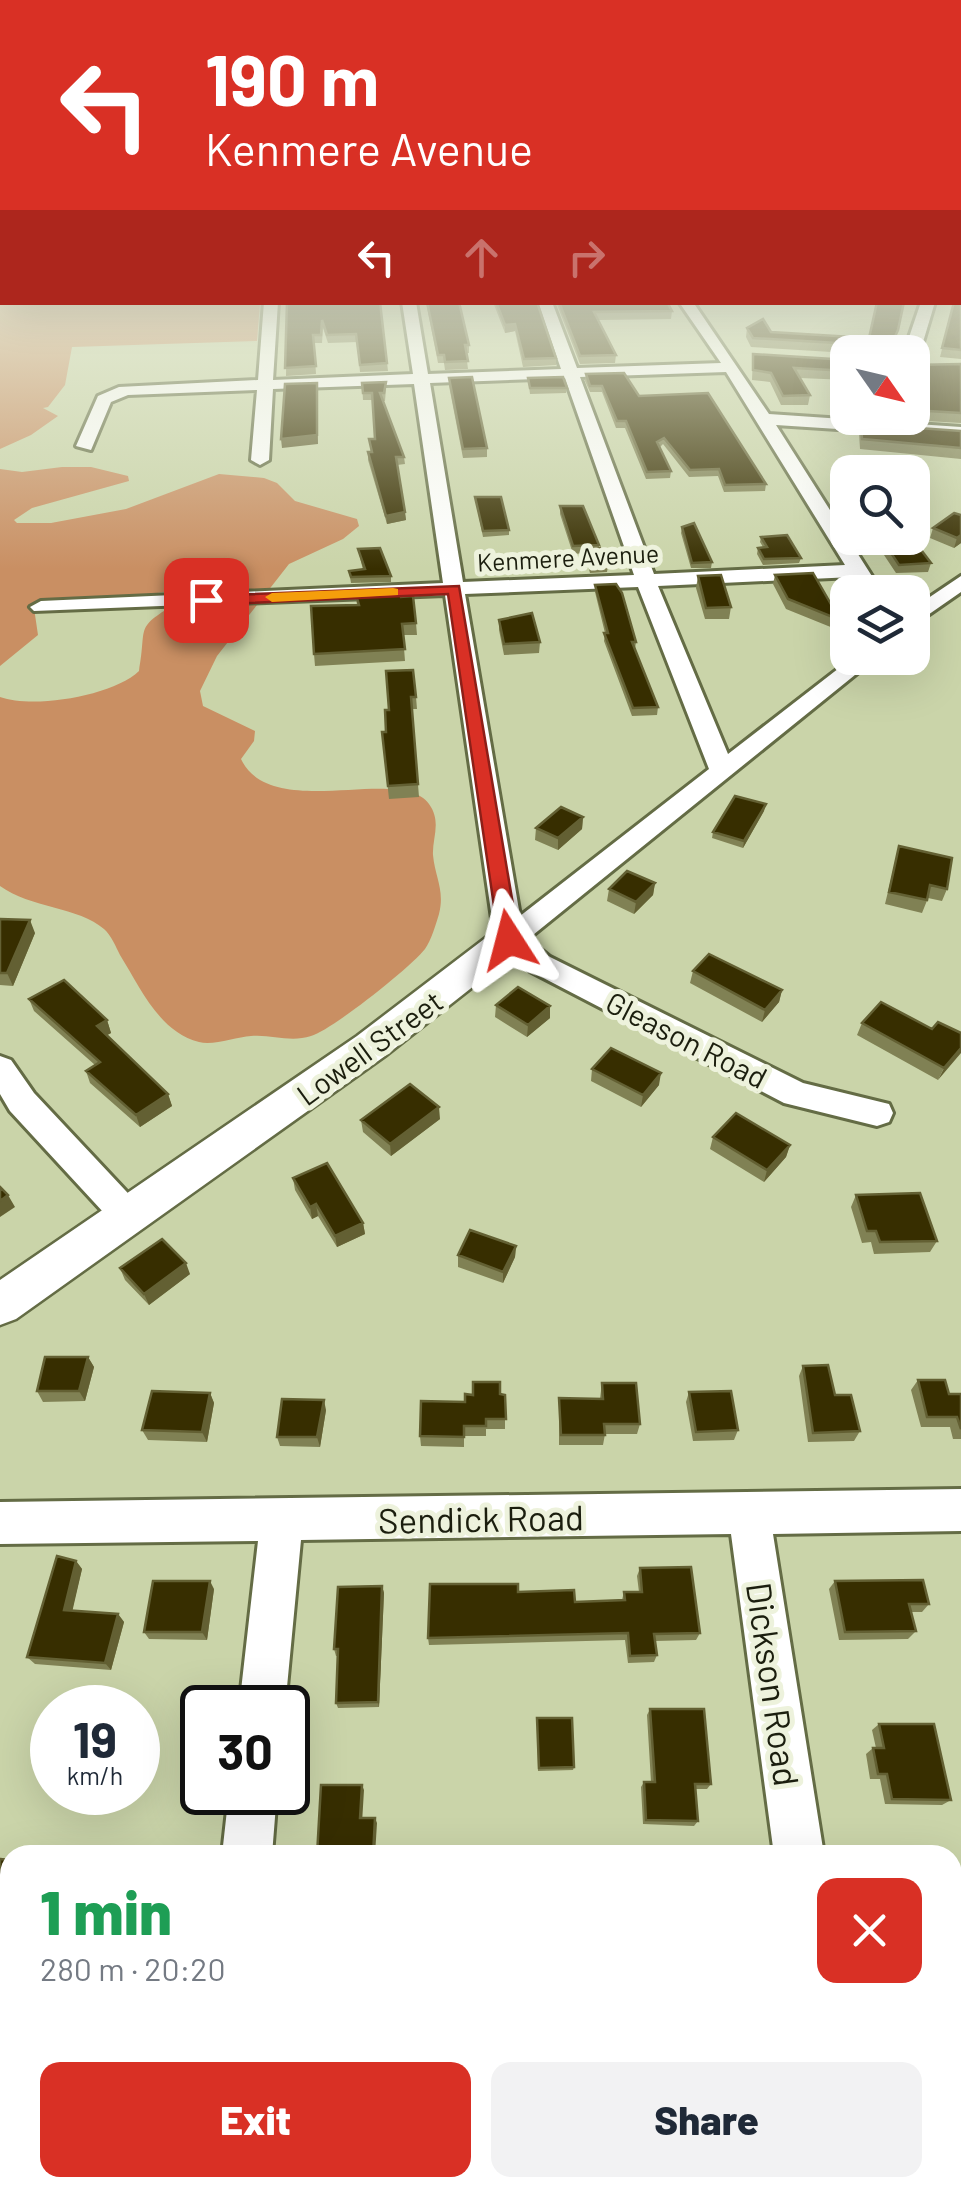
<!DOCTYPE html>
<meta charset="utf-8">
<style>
body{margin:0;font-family:Barlow,sans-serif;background:#f2f2f3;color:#1f2937;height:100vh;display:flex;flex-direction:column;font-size:38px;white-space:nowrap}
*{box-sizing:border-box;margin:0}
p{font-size:32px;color:#747a83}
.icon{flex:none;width:55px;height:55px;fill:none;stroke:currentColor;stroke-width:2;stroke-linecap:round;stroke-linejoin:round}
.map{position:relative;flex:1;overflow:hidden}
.side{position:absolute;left:0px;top:1845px;width:962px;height:352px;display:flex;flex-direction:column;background:#fff;border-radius:30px 30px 0 0;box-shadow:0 10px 40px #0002}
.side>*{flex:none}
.guide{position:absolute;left:0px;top:0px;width:962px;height:305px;box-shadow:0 10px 40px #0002;background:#d93025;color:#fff;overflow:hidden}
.needle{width:65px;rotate:124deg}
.tools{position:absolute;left:830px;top:335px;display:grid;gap:20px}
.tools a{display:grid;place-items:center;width:100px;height:100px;border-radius:20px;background:#fff;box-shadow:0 10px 40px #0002;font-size:50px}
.speed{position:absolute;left:30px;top:1685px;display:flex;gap:20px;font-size:50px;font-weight:700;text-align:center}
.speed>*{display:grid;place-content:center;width:130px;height:130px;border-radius:50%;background:#fff;box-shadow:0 10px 40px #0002;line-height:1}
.speed small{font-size:25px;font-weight:400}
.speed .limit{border:5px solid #111;border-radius:15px;background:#fff;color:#111}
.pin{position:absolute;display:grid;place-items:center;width:85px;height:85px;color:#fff;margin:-42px;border-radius:20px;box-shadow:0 5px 15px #0006}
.me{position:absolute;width:110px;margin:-55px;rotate:351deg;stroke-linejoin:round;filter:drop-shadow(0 0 8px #0008)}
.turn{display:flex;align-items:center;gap:35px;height:210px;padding:0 40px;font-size:45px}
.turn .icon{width:130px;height:130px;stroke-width:2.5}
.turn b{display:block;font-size:70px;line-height:85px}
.lanes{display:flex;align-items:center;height:95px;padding:0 40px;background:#0003;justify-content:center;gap:50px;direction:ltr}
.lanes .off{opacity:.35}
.round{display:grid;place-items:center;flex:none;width:105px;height:105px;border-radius:20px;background:#f2f2f3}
.head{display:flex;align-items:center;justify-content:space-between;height:170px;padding:0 40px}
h1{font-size:60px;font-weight:800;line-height:75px;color:#1e9e55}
.primary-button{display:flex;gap:20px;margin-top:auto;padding:20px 40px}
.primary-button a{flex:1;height:115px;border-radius:20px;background:#d93025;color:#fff;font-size:40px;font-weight:800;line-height:115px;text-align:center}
.primary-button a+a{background:#f2f2f3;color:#1f2937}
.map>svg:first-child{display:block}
</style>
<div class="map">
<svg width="961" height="2196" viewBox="0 0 961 2196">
<rect width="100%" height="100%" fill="#cad4a9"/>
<path fill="#c98f63" d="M0,261L2,302L260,303L257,341L72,347L65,385L48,407L43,408L58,416L31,435L0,449Z
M62,467H91L128,476L129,481L32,508L14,520L17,523H51L126,509L219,474L264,478L277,483L295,501L357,519L359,526L343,539L289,564L217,656L200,691L203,706L255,731L254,741L241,759C271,823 401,764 429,804C442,822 432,838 433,855C435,877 445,890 439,914C436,924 431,941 425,949C411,967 332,1030 311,1036C290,1043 271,1034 251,1036C236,1037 213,1046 199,1042C159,1032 140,987 120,955C116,947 111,935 104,929C79,907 30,908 0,886V697C34,709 113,696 139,671C148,624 132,630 180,601L165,592L102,600L41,602L34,608L38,635L0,666V469L22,472Z"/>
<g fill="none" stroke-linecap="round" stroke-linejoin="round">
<defs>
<path id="minor" d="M264,302H278L273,380L413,374L402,302H416L428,374L561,369L538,302H552L577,368L721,363L679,302H693L769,414L961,427V437L776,425L882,592H862L853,577L658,586L728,754L852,658H876L528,939L550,957L803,1083L889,1104L893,1113L889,1122L877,1126L784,1103L530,971L495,939L445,595L34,611L30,607L41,601L443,583L414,384L273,389L269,460L260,465L251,460L257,390L128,395L111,402L91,450L76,446L98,396L119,387L258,380ZM726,372L845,565L654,574L580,377ZM565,378L634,575L463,582L430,383ZM638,587L709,769L520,916L465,594Z
M921,302H935L920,352L912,356V352H904Z
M961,576V592L912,626V609Z
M0,1056L11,1060L34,1093L140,1206L146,1216L140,1226L128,1231L116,1226L10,1111L0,1094Z
M961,1489V1531L773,1534L824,1855H774L731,1534L301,1540L285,1708H239L258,1541L0,1544V1502Z
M229,1792H277L272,1855H222Z
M0,2123H10V2181H0Z
M183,2188H241L240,2196H182Z
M822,2188H880L881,2196H823Z"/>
<path id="tertiary" d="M509,927L522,930L527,939L522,948L385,1056L16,1319L0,1325V1280L357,1036L496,930Z"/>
</defs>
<use href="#minor" stroke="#646c45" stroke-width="6"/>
<use href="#tertiary" stroke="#646c45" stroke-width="5"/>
<use href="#minor" fill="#fff" fill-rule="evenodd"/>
<use href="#tertiary" fill="#fff" fill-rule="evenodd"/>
</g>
<path fill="#808154" d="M961,276V359L940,357L954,302Z
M287,302H380L388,371L360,372L357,342L328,343L323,328L322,343H314L316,374L286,376Z
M426,302L469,345V353H466L468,369L445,370L444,363H438Z
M493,302H537L556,358V365L523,367L515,331L505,333Z
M556,302H667L672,311L671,319L598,320L616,355L615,363L580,364Z
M747,328L771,332L896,339L890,352L848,353L751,347L746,337Z
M753,354L848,360V380L800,378L810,395L808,405H781L770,382L752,380Z
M961,364V423L876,418H912V365Z
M586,374L639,396L766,484L765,491L724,492L718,476L689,477L663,444L660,447L671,471L670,478L646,479L625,428H616L602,392H590L585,381Z
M449,378L487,448V457L463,458L449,386Z
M528,378L567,388L566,393L530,394Z
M362,383L386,389L385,401H383L404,457L405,464L397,465L406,520L387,524L368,460V452H371L369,439H375L372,400H363Z
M861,424L961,431V459L860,449L859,434Z
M475,497L509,530V535L483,537Z
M560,506L599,545V549L608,566L607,572L590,573L586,559V553L573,554L560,514Z
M961,515V543L954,548L930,538L933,528Z
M682,527L712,562L711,568H691L681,533Z
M761,537L801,558L799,563L763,565L757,554L758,548L763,547L760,542Z
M876,538H912L931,563L928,572L896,573L876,543Z
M358,549L391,576V582L351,583L349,571L363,570Z
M775,575L840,620L838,630L786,609L773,584Z
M698,576L731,607L729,619H705L696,588Z
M595,585L636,642L635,649L658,707L657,715L632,716L604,641L605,633L595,592Z
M355,591L401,597L416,623L417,635H403L405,661L315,666L314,654L357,605Z
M499,620L540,642L539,653L504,655L499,630Z
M386,671L416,697L417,709H412L419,797L389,799L382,732H386L389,710Z
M764,811L743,848L712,838L713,832Z
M583,817L582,829L558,850L535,840L536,828Z
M899,846L947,889L942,901L928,898L922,913L885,904Z
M655,883L653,895L634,914L607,901L609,889Z
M0,919L35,933L13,986L0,985Z
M693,971L782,990L779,1002L762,1022L690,983Z
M29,999L107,1020L111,1033L107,1035L168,1094L172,1106L140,1127L90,1083L86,1071L95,1065L34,1011Z
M496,1005L550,1006V1018L527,1037L495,1017Z
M862,1023L932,1029L961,1033L938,1080L857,1035Z
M592,1069L659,1085L641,1107L591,1081Z
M440,1119L391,1156L363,1132L361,1120Z
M713,1137L790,1145L786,1157L764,1182L710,1149Z
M293,1178L363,1223L365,1234L337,1247L318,1216L312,1219L295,1190Z
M856,1195L937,1241L930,1252L874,1254L871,1242L862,1243L851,1207Z
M516,1246L515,1257L503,1283L458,1267V1255Z
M120,1268L190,1274L149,1305L125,1280Z
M88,1357L94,1367L85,1401L43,1402L37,1391Z
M803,1366L835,1395L860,1431L854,1441L808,1442L799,1376Z
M918,1380L949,1394H961V1439H953L950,1427H921L911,1390Z
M602,1383L640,1424L637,1434H605L603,1445H559V1398L600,1399Z
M689,1392L738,1430L734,1440L693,1441L686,1402Z
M210,1393L214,1403L207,1442L148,1440L142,1430Z
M500,1394L505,1395V1429H486V1436H464V1447L421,1446L420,1436L465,1402Z
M326,1410L320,1447L280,1446L277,1437Z
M76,1561L82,1569L72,1610L118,1614L124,1622L111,1670L35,1664L27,1657Z
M640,1568L700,1633L696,1640L655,1641L657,1655L654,1662L628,1663L625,1640L429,1645L428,1638L518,1592L575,1602L622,1600L624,1592H639L637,1576Z
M835,1581L929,1604L922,1612H911L916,1631L908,1639L839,1640L829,1589Z
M382,1586L384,1593L379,1707L338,1708L336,1703L338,1656H336L334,1649Z
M214,1589L207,1640L149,1639L144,1632Z
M650,1709L711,1784L707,1789H695L698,1821L694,1826L643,1824L641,1787L644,1782H651L647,1715Z
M537,1721L574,1767L573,1770L538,1771Z
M879,1724L951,1800L942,1805L885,1804L880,1779H870L866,1754L873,1748H876L872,1730Z"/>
<path fill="#636033" d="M515,324V331L505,333V325Z
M317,383L318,444L282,448L281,439Z
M405,512L406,520L387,524L386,516Z
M961,535V543L954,548L957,538Z
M766,804L764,811L743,848L744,841Z
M583,817L582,829L558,850V838Z
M655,883L653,895L634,914L636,902Z
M30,920L35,933L13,986L7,973Z
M782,990L779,1002L762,1022L765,1010Z
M550,1006V1018L527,1037L528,1025Z
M107,1020L111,1033L102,1038L97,1026Z
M961,1048V1053L938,1080L944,1068Z
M661,1073L659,1085L641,1107L643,1095Z
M168,1094L172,1106L140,1127L136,1115Z
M439,1107L440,1119L391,1156L390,1144Z
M790,1145L786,1157L764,1182L767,1170Z
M8,1195L15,1207L0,1217V1201Z
M316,1204L318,1216L312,1219L310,1207Z
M363,1223L365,1234L337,1247L335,1236Z
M516,1246L515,1257L503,1283V1272Z
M186,1263L190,1274L149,1305L144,1294Z
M88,1357L94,1367L85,1401L79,1391Z
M210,1393L214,1403L207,1442L202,1432Z
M324,1400L326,1410L320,1447L317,1437Z
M76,1561L82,1569L71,1617L64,1610Z
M210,1581L214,1589L207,1640L202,1632Z
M382,1586L384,1593L379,1707L378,1702Z
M118,1614L124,1622L111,1670L105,1663Z
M362,1785L364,1790L362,1823L360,1818Z
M375,1818L377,1823L375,1855H373Z"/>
<path fill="#372e00" stroke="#636033" stroke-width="2.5" d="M961,276V350L942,348L954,302H960Z
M287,302H380L387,363L360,365L356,334L327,335L322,320L321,335H313L316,366L285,368Z
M427,302H459L469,345H465L468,361L445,362L444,355H438Z
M496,302H537L556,358L524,359L515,324L505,325Z
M559,302H667L672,311L594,312L616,355L580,356Z
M877,302H904L898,330L888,352H853V344L753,338L747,328L763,319L771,332L869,338Z
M753,354L848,360V371L794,368L810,395L783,396L771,373L753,370Z
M961,364V413L912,410V365Z
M624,373L639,396L708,393L766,484L725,485L719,469L690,470L664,438L657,442L671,471L647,472L626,421H617L602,386H590L586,374Z
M472,377L487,448L463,449L449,378Z
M563,377L567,388H530L528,378Z
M386,382L384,393H380L404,457H396L405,512L386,516L368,452H372L369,439H375L372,393H363L362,383Z
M317,383V435L281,439L285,384Z
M861,424L961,431V448L862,439Z
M475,497H501L509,530L483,531Z
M560,506H583L599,545L573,546Z
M954,513L961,515V535L957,538L933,528Z
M694,523L712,562L692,563L682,527Z
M787,535L801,558L764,559L758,548L767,547L761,537Z
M881,538H912L931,563L899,565Z
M380,548L391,576L351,577L349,571L365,569L358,549Z
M600,548L608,566L590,567L586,553Z
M813,573L840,620L788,599L775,575Z
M721,575L731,607L706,608L698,576Z
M616,584L622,593L636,642H632L658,707L633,708L604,633H608L595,585Z
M398,589L401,597L413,596L416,623L402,624L405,649L314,654L311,606L359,605L355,591Z
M532,613L540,642L504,644L499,620Z
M413,670L416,697H411L418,784L388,786L382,732H386L385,710H389L386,671Z
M735,796L766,804L744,841L713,832Z
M561,807L583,817L558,838L536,828Z
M899,846L952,858L947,889L930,885L927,900L889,892Z
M627,871L655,883L636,902L609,889Z
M0,919L30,920L7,973H0Z
M709,954L782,990L765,1010L693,971Z
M64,980L107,1020L97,1026L168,1094L136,1115L86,1071L100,1062L29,999Z
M518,987L550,1006L528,1025L496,1005Z
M881,1002L932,1029L938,1022L961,1033V1048L944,1068L862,1023Z
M611,1048L661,1073L643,1095L592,1069Z
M410,1084L439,1107L390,1144L361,1120Z
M736,1113L790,1145L767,1170L713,1137Z
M327,1163L363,1223L335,1236L316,1204L310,1207L293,1178Z
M0,1187L8,1195L0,1201Z
M920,1193L937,1241L880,1242L876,1231H867L856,1195Z
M470,1230L516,1246L503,1272L458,1255Z
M162,1239L186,1263L144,1294L120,1268Z
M45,1357H88L79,1391H37Z
M828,1365L835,1395H851L860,1431L813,1433L803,1366Z
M918,1380H945L949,1394H961V1429L957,1417H927Z
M473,1382H500V1394L505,1395L506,1419H486V1426H464V1437L420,1436L421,1401L465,1402V1394L473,1395Z
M602,1383H636L640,1424H604L605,1435H561L559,1398L603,1399Z
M152,1391L210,1393L202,1432L142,1430Z
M731,1391L738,1430L696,1432L689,1392Z
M282,1399L324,1400L317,1437H277Z
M57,1556L76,1561L64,1610L118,1614L105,1663L27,1657Z
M691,1567L700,1633L654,1634L657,1655L630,1656L628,1633L428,1638L430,1584H518V1592L574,1590L575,1602L625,1600L624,1592H642L640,1568Z
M923,1580L929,1604H909L916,1631L845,1632L835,1581Z
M153,1581H210L202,1632H144Z
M382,1586L378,1702L336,1703L338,1649H334L338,1587Z
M650,1709H704L711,1784H695L698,1821L646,1820L644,1782H655Z
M537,1718H572L574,1767L539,1768Z
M879,1724H934L951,1800L892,1799L887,1774H878L873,1748H884Z
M321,1785H362L360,1818H375L373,1855H317Z
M0,1859L10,1860V1911H0Z
M952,1947H956L961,1972V2028H952Z
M0,1975L10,1976V2052H0Z
M290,2188H400V2196H289Z"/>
<linearGradient id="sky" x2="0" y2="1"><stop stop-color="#9fa0ca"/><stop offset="0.46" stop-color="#e7ecd8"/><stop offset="1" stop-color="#e7ecd8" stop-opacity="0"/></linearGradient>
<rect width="961" height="569" fill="url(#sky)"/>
<path fill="#d93025" stroke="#8d1f18" stroke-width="2.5" d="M459,586L519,940L509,946L499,940L448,594L206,605L199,600L206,596Z"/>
<path fill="#f59e0b" d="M393,588L398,589V595L272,602L265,597L272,593Z"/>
<g text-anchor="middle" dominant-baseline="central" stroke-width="10" stroke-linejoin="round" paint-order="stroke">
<g font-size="25" fill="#1b1e0e" stroke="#edf2dc">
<text transform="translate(568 557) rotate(-3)">Kenmere Avenue</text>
</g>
<g font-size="30" fill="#1b1e0e" stroke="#edf2dc">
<text transform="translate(687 1039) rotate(27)">Gleason Road</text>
<text transform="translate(369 1047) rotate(-36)">Lowell Street</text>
</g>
<g font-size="35" fill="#1b1e0e" stroke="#edf2dc">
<text transform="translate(481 1518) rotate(-1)">Sendick Road</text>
<text transform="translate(774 1684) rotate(82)">Dickson Road</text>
</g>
</g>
</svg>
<div class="tools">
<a><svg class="needle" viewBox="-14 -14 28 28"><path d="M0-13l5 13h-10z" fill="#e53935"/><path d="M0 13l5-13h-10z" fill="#747a83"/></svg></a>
<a><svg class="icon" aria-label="search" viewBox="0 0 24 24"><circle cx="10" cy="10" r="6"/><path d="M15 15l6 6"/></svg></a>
<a><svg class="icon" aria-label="layers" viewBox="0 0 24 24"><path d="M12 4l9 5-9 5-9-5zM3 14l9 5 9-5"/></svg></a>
</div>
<div class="speed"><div>19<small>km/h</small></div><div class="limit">30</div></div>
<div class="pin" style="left:206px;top:600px;background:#d93025"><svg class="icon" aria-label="arrive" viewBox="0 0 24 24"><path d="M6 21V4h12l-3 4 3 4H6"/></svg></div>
<svg class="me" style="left:509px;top:940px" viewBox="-20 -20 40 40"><path d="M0-17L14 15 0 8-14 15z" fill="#d93025" stroke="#fff" stroke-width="4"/></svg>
<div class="guide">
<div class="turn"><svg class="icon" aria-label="left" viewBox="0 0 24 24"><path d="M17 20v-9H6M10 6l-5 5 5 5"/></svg><div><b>190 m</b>Kenmere Avenue</div></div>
<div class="lanes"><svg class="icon" aria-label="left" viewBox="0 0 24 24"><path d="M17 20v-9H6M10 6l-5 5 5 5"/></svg><svg class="icon off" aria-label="ahead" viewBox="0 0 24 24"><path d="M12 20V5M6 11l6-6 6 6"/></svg><svg class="icon off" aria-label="right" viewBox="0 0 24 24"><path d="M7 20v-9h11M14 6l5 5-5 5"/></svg></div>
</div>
<section class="side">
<div class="head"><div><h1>1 min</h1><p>280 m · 20:20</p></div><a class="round" style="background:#d93025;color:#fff"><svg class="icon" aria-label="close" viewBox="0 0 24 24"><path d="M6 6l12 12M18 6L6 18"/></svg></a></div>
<div class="primary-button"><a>Exit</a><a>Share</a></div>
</section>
</div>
